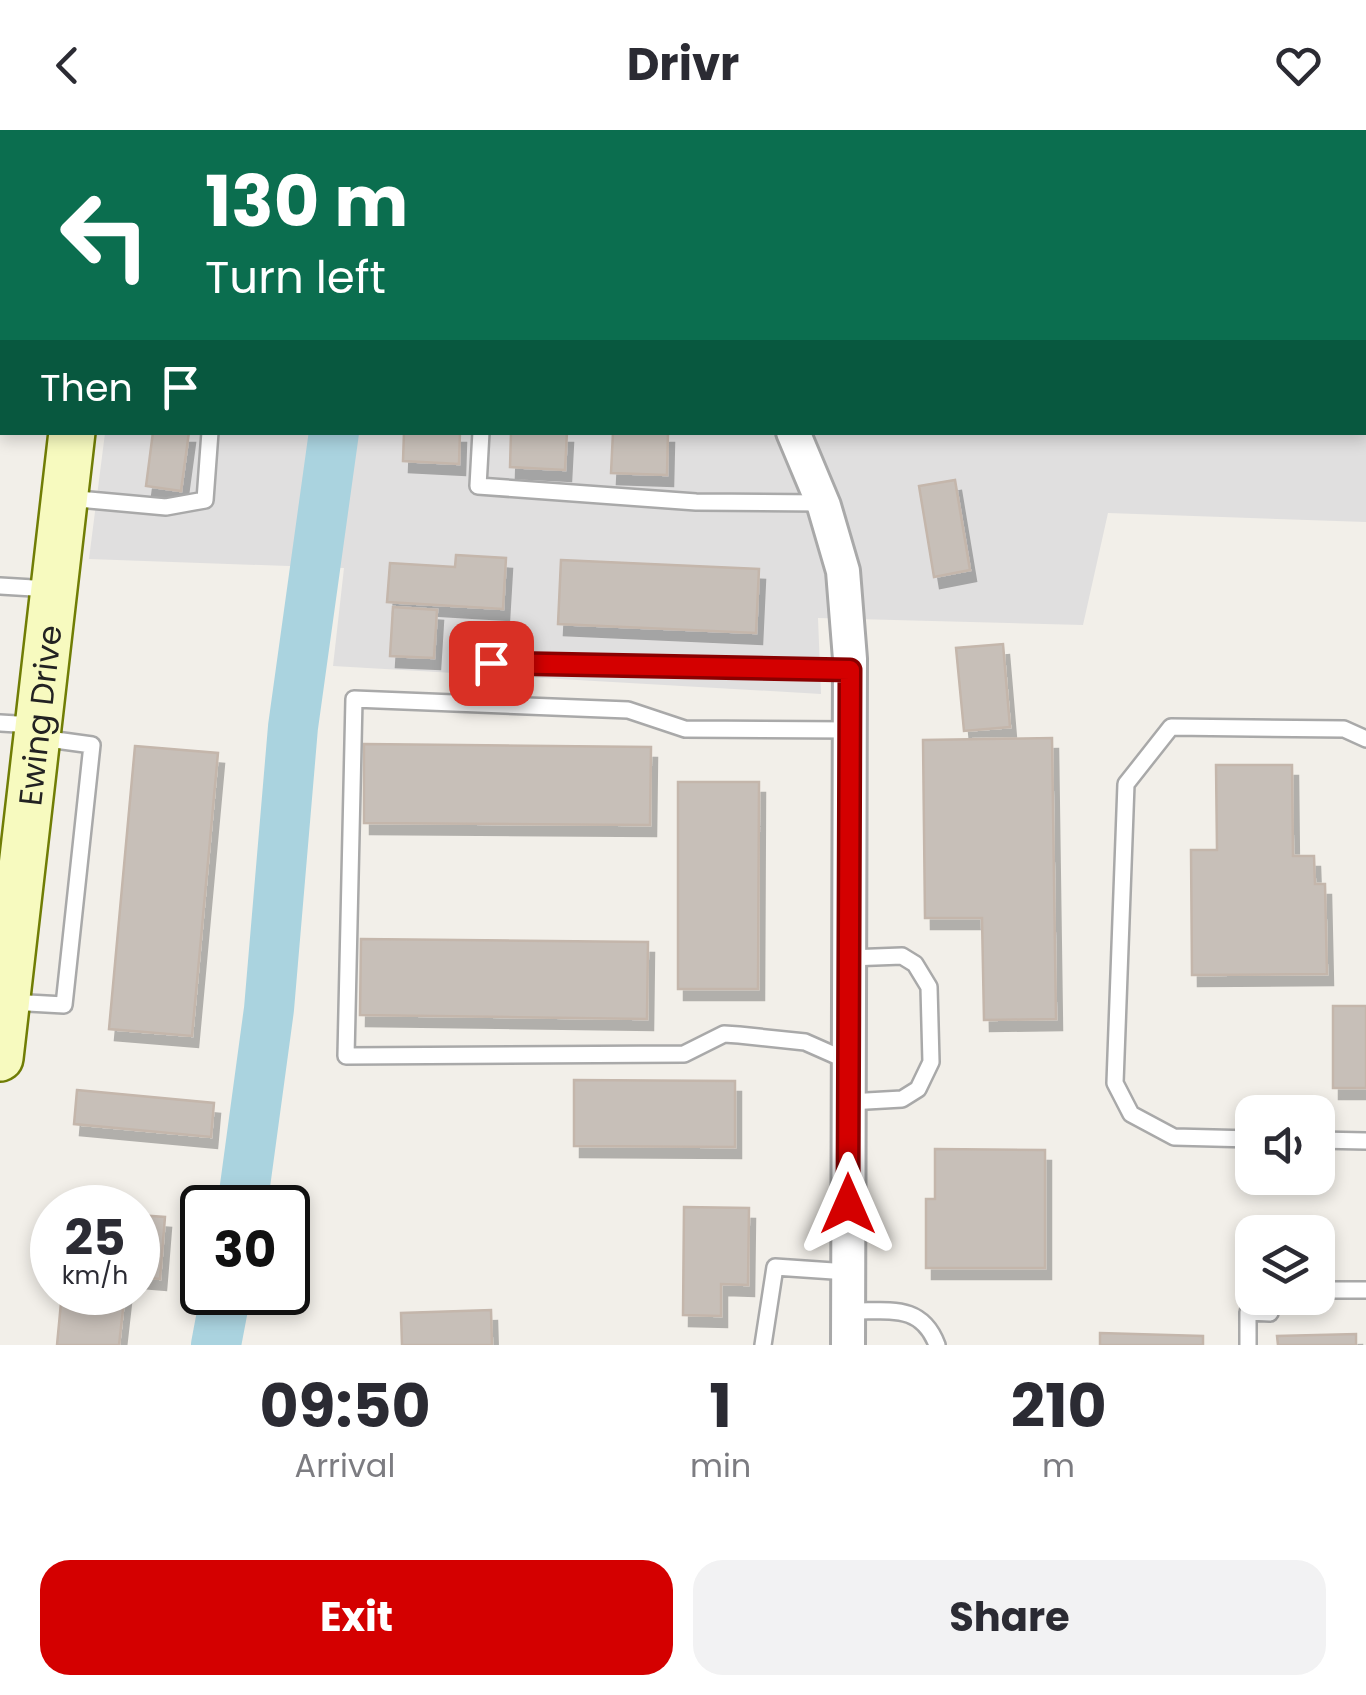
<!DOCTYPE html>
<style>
body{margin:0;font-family:Poppins,sans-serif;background:#f2f2f3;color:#2b2b33;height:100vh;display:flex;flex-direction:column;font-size:38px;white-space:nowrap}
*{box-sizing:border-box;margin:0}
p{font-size:32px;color:#7c7c81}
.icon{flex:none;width:55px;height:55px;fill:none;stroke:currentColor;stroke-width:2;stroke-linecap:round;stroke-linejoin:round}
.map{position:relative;height:1215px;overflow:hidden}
.panel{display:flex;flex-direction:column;background:#fff;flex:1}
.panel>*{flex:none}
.hud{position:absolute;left:0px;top:0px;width:1368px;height:305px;box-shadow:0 5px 15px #0003;background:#0b6e4f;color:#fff;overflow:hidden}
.fabs{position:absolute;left:1235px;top:965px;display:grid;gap:20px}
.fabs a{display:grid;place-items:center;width:100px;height:100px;border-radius:20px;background:#fff;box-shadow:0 5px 15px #0003;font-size:50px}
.speed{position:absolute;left:30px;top:1055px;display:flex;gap:20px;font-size:50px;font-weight:700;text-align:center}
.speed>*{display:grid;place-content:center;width:130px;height:130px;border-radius:50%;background:#fff;box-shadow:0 5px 15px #0003;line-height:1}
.speed small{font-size:25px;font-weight:400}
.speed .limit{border:5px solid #111;border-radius:15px;background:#fff;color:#111}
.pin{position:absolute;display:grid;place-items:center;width:85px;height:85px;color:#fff;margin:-42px;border-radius:20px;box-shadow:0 5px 15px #0006}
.me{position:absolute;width:110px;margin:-55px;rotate:0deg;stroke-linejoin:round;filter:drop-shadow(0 0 8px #0008)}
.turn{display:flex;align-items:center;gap:35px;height:210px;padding:0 40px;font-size:45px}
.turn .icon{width:130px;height:130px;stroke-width:2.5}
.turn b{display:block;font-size:70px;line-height:85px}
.then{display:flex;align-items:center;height:95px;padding:0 40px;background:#0003;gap:20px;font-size:38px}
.eta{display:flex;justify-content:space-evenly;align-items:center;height:170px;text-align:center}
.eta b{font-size:60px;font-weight:700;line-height:70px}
.button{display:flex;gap:20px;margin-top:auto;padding:20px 40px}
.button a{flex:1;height:115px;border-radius:30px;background:#d40000;color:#fff;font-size:40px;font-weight:700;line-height:115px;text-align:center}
.button a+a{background:#f2f2f3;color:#2b2b33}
header{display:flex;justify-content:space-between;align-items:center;height:130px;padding:0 40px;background:#fff;font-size:45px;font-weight:700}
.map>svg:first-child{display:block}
</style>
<header><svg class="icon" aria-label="back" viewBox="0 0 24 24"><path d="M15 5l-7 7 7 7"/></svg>Drivr<svg class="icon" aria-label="heart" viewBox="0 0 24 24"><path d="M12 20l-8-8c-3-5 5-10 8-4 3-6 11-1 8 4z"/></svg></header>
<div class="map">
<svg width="1366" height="1215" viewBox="0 0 1366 1215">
<defs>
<pattern id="forest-firs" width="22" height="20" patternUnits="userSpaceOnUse" patternTransform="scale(2.5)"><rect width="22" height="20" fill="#add19e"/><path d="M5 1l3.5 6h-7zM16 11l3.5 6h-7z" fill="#95b388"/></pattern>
<filter id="shadow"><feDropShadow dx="6" dy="11" stdDeviation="0" flood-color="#0004"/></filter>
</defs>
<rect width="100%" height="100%" fill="#f2efe9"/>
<path fill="#e0dfdf" d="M144,0H1366V392L1108,383L1083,495L818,488L821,564L333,536L344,438L89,429L105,303L1365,302V2H143Z"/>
<path fill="url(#forest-firs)" d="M0,0H86L2,2V127Z"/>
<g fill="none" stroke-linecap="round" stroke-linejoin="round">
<path stroke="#aad3df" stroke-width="50" d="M353,2V0
M242,1078L269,879L293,597L334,302
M216,1215L226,1162"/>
</g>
<path fill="#c7bfb8" stroke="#c4b6ab" stroke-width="2.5" filter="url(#shadow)" d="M451,0H605L451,2Z
M1278,0H1366V7L1365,2Z
M153,302H189L181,361L146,356Z
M404,302H460L459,334L403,331Z
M511,302H567L565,340L510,337Z
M613,302H668L667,345L611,343Z
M955,350L970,440L934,447L919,356Z
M456,425L506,428L503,479L387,472L390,433L455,437Z
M561,430L759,439L756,503L558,494Z
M393,477L437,480L434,528L390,526Z
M1003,514L1010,597L964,601L956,518Z
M1052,608L1056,889L984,890L982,788H925L923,610Z
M364,614L651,617L650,695L364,693Z
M135,616L218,623L192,906L109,899Z
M1216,635H1292L1293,726H1314L1315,754H1325L1327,844L1192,845L1191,720H1217Z
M678,652H759L758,859H678Z
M361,809L648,812L647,889L360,885Z
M1333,876H1366V958H1333Z
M574,950L735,951V1017L574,1016Z
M77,960L214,973L211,1007L74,994Z
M935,1019L1045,1020V1138H926V1069H935Z
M684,1077L749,1078L748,1155L721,1154V1186L683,1185Z
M138,1085L165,1087L160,1149L138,1147Z
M62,1162H125L119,1215H57Z
M491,1180L492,1215H402L401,1183Z
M1100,1203L1203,1206V1215H1100Z
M1356,1204V1215H1278L1277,1206Z"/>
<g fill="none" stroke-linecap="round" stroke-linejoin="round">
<defs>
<path id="lane" d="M426,0V2
M620,0V2
M481,302L478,356L696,372L823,373
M67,368L166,377L205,370L210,302
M0,456L50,459
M491,533L850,540
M0,593L34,595
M10,872L64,875L92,615L41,608
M848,931L805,912L739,905L724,904L684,924L346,926L354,569L628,580L685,599L850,600
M849,972L902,969L918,959L931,932L929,857L915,834L902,826L849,828
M1252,1009L1174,1007L1131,984L1115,953L1126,654L1171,597L1344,599L1366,609
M1318,1010L1366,1011
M1318,1160H1366
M848,1181C887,1182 921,1172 937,1215
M763,1215L775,1137L848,1142
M1248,1215V1182L1270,1183L1271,1168"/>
<path id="street" d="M679,0L680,2
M1201,2V0
M1365,121H1366
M793,302L824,376L843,441L850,529L848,1215"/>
<g id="secondary">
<path d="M107,2V0"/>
<path id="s1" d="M0,928L72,302"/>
</g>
</defs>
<use href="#lane" stroke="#a9a9a9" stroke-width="20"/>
<use href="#street" stroke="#a9a9a9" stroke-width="38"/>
<use href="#secondary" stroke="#707d05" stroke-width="50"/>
<use href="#lane" stroke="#fff" stroke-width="15"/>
<use href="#street" stroke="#fff" stroke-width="32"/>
<use href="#secondary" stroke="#f7fabf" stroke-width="45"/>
</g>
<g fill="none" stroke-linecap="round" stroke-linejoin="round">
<defs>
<path id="route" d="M491,533L850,540L848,1074"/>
</defs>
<use href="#route" stroke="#8a0000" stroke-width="25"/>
<use href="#route" stroke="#d40000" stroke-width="18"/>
</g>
<g text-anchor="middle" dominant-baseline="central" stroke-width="10" stroke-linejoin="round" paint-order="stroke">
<g font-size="32" fill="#222" stroke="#fff">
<text stroke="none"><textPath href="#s1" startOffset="345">Ewing Drive</textPath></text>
</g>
</g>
</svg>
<div class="fabs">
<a><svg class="icon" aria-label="sound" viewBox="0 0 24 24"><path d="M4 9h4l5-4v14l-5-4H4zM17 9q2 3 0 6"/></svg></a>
<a><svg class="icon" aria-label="layers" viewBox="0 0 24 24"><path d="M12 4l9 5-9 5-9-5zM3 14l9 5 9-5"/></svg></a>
</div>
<div class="speed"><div>25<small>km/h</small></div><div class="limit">30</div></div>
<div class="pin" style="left:491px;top:533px;background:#d93025"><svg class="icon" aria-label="arrive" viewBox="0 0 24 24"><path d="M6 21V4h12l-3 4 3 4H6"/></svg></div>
<svg class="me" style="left:848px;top:1074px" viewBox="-20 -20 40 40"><path d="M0-17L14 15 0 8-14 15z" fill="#d40000" stroke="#fff" stroke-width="4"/></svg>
<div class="hud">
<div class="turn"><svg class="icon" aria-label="left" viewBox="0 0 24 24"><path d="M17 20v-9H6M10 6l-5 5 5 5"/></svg><div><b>130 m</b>Turn left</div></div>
<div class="then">Then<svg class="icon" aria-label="arrive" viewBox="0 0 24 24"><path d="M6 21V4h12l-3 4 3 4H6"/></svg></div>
</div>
</div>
<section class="panel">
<div class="eta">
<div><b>09:50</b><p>Arrival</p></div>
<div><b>1</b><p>min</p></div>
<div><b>210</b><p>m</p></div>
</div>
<div class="button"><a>Exit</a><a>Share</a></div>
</section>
